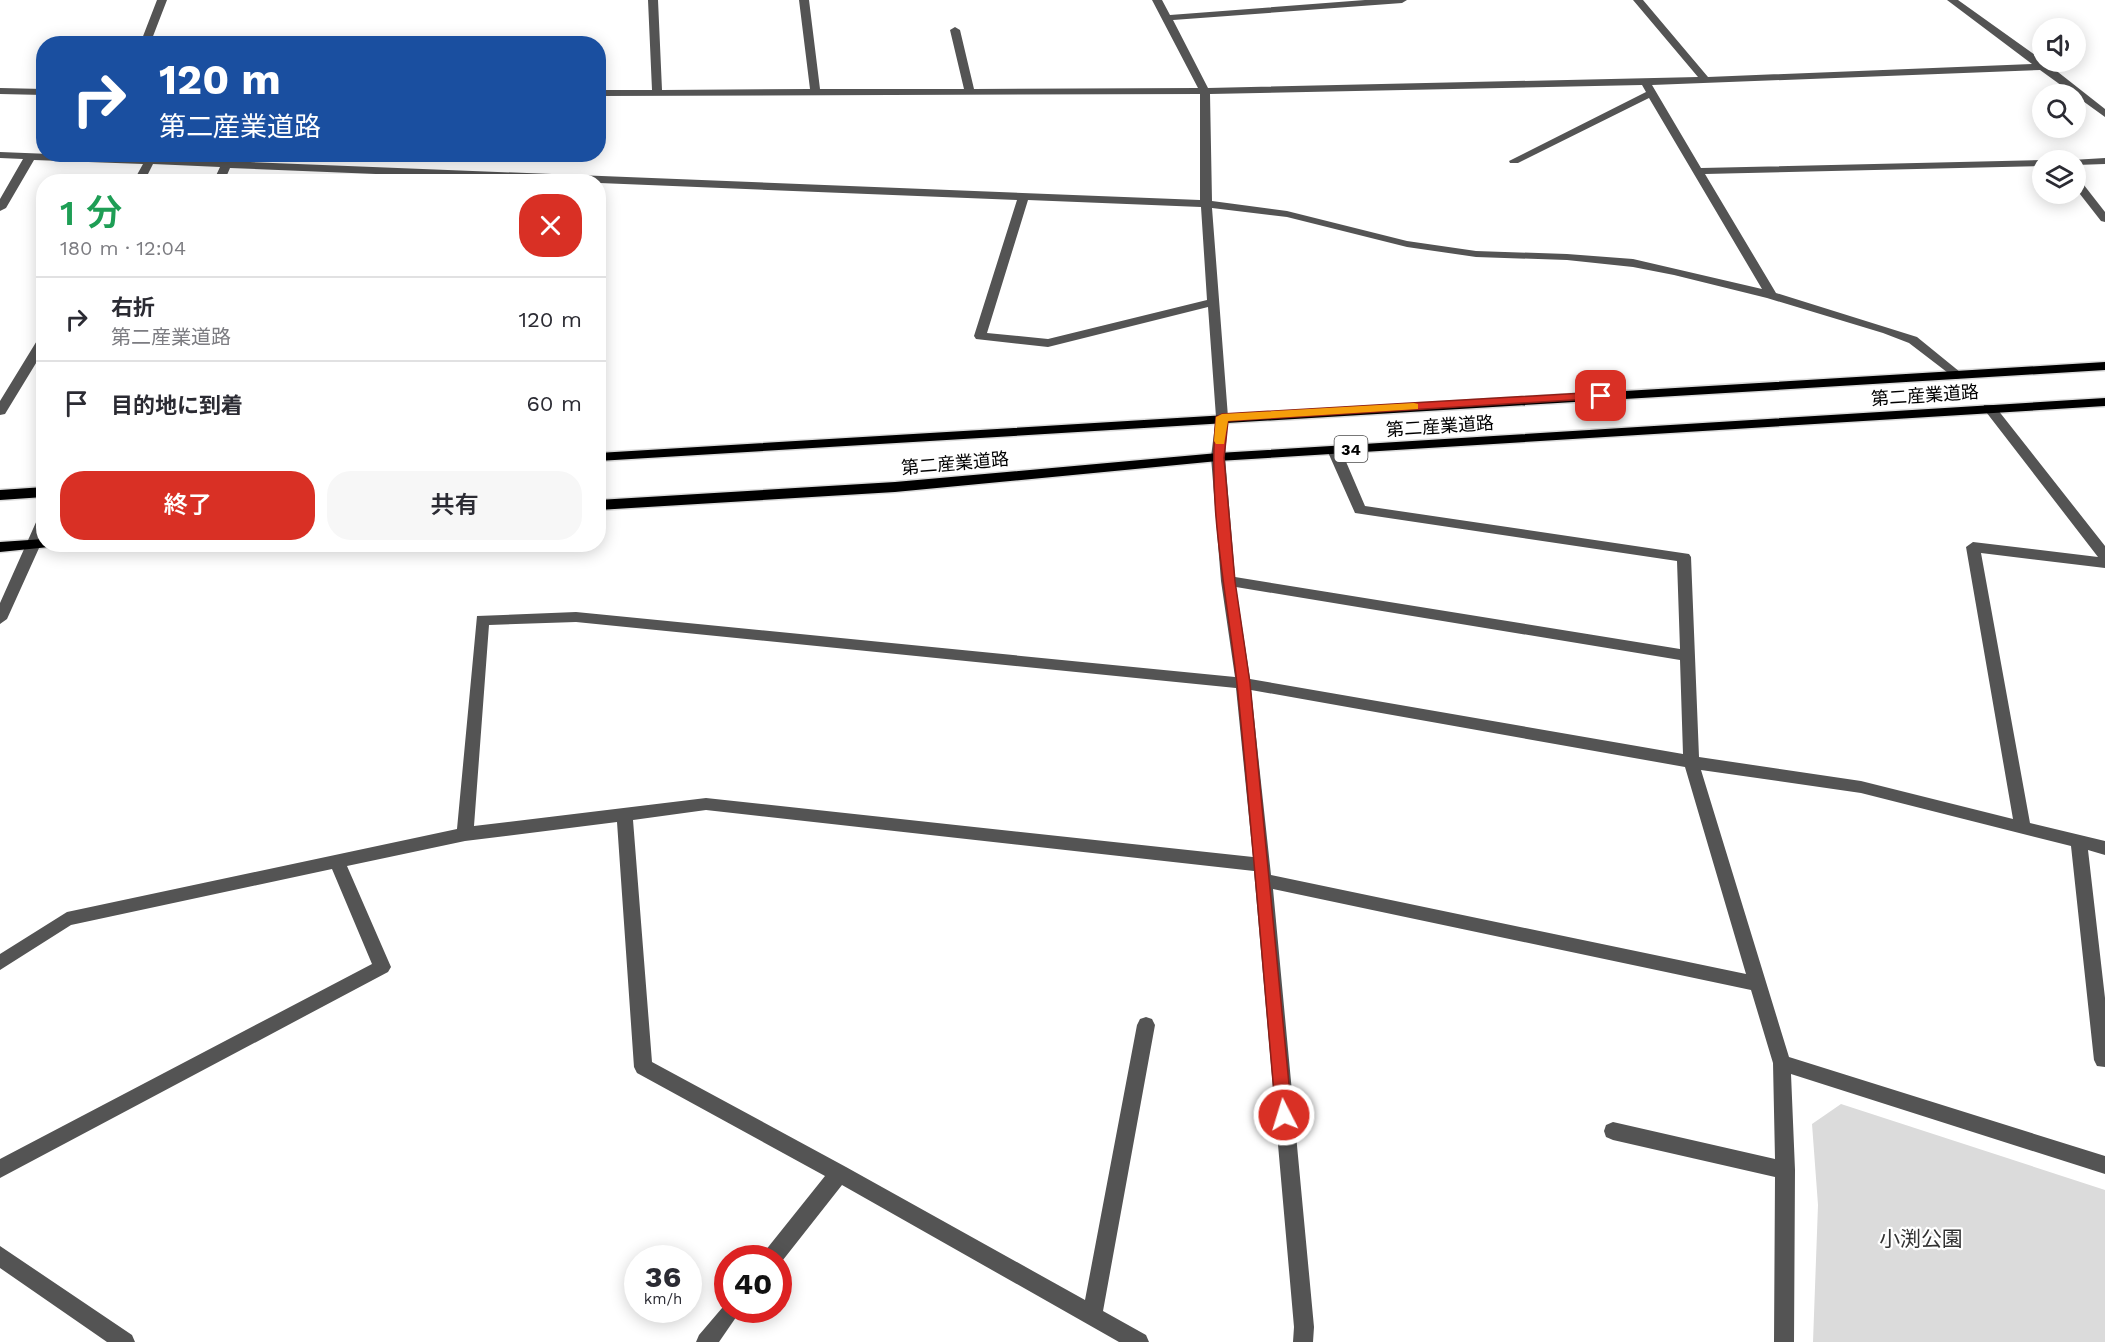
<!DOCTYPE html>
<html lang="ja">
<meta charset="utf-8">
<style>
body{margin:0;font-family:"Work Sans","Noto Sans JP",sans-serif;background:#f7f7f7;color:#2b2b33;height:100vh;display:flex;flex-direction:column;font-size:22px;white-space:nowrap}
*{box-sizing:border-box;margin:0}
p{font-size:20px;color:#7c7c81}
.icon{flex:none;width:33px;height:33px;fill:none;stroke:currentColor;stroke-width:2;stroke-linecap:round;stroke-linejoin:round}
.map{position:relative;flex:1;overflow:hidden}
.side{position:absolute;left:36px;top:174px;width:570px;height:378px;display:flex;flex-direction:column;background:#fff;border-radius:24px;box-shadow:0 3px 15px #0003}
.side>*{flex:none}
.hud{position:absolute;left:36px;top:36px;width:570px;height:126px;border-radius:24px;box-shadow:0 3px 15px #0003;background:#1a4fa0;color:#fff;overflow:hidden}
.fabs{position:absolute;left:2032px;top:18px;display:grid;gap:12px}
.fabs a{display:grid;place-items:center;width:54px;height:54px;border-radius:50%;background:#fff;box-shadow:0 3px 15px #0003;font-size:30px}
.speed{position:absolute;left:624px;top:1245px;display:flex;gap:12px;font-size:30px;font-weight:700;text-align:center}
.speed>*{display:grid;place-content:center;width:78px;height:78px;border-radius:50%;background:#fff;box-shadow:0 3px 15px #0003;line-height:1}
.speed small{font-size:15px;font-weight:400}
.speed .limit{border:9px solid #d22;background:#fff;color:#111}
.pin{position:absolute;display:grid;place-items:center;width:51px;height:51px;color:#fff;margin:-26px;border-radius:12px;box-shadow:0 3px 9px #0006}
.me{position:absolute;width:66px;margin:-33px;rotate:355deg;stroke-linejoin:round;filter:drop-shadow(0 0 4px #0008)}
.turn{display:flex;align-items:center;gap:21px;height:126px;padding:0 24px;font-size:27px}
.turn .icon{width:78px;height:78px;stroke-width:2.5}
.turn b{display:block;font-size:42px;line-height:51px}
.round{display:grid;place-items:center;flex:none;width:63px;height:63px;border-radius:24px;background:#f7f7f7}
.overview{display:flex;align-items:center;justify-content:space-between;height:102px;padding:0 24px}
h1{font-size:36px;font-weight:600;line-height:45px;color:#1e9e55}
.cta{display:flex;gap:12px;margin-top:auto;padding:12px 24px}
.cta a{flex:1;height:69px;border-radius:24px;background:#d93025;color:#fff;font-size:24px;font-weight:600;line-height:69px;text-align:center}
.cta a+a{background:#f7f7f7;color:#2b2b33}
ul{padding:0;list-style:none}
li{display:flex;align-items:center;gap:18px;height:84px;padding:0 24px;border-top:2px solid #e1e1e2}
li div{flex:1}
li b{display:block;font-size:22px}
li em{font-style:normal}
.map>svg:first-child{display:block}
</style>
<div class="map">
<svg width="2105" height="1342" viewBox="0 0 2105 1342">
<rect width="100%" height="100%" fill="#fff"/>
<path fill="#dbdbdb" d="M1841,1104L2105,1190V1342H1813L1818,1205L1812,1124Z"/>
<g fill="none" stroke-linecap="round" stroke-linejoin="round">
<defs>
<path id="major" d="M2105,362V370L598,461V453Z
M2105,398V406L1218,461L895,492L598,510V500L895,482L1218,453Z
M44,487V497L0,500V490Z
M44,539V544H51L49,547L0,552V542Z"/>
</defs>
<use href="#major" stroke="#dbdbdb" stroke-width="3"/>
<path fill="#545454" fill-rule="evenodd" d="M157,0H167L150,44H140Z
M648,0H658L662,90L810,89L799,0H809L820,89H964L950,30L955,27L960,30L974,89L1198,88L1152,0H1162L1170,15L1365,0H1407L1402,3L1173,20L1208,88L1698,77L1633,0H1643L1708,77L2032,64L1947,0H1958L2049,65L2105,109V117L2040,70L1652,85L1701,168L2043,160H2046H2043V166L1705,174L1776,293L1917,337L1960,372L1962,375L1960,378L1956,379L1909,343L1883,333L1767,298L1674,275L1633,267L1567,260L1476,257L1407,247L1287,217L1212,208L1228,417L1225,457L1235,577L1680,649L1677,561L1355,513L1327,450L1334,446L1341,450L1365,506L1689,554L1691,557L1699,757L1861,781L2013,819L1966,547L1973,542L2098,557L1983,408L1984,405H1994L2105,546V568L1981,553L2030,823L2105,841V855L2088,850L2105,998V1067L2097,1066L2094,1060L2071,846L1861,793L1701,770L1789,1057L2105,1156V1174L1791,1074L1795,1170L1794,1342H1774L1775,1177L1613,1140L1606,1137L1604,1131L1606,1125L1613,1122L1775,1159L1773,1063L1751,990L1273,889L1314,1327L1313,1342H1293L1294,1327L1254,871L706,810L633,820L652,1062L846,1167L1085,1300L1137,1025L1140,1019L1146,1017L1152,1019L1155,1025L1103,1311L1146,1335L1149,1342H1119L842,1185L779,1265L778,1258H762L765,1251L825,1176L637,1073L634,1067L617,822L465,841L347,866L391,967L388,972L0,1178V1159L372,964L332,869L71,925L0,970V954L67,912L457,829L477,616L576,612L1235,677L1221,581L1211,457L1216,417L1208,307L1048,347L976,339L974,336L1017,200L230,168L224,182H213L220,167L153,164L144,182H133L143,164L34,160L6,208L0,211V199L23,159L0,158V152L1200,200V94L598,96V90H652ZM1642,85L1646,92L1509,161L1510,163H1518L1649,98L1762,289L1633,259L1567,254L1476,251L1407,241L1287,211L1212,201L1210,94ZM1028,200L1201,207L1207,300L1048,339L987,333ZM1236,587L1680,660L1683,754L1250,679ZM576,622L1236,688L1253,857L706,798L474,826L489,625ZM1251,690L1685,767L1746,974L1271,875Z
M0,88L44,89V95L0,94Z
M2105,158V164L2076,165V160H2072Z
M2076,179L2080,180L2105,212V222L2101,221L2076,189Z
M44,335V350L5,414L0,415V401L38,339Z
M44,515V537L7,619L0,624V603L37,520Z
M0,1246L132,1335L135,1342H107L0,1268Z
M728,1301V1310H741L719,1342H696L699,1335Z"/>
<use href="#major" fill="#000" fill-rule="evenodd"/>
</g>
<path fill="#d93025" stroke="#8d1f18" stroke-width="1.5" d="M1601,392L1605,393V398L1228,421L1224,458L1235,581L1250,683L1292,1115L1290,1120L1284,1123L1278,1120L1276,1115C1263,971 1252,827 1237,684C1227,595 1207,507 1216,417L1222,414Z"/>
<path fill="#f59e0b" d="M1414,403L1418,404V409L1228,421L1224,444H1216L1214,441L1216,417L1222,414Z"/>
<g text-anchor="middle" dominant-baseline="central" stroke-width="4.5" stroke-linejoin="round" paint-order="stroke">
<rect fill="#fff" stroke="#4c4c4c" stroke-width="1.5" x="1334.5" y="436" width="33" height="26" rx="4.5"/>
<g font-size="16" font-weight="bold" fill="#000">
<text x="1351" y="449">34</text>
</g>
<g font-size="18" fill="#000" stroke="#fff">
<text transform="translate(1925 395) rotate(-4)">第二産業道路</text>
<text transform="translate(1440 426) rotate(-4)">第二産業道路</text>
<text transform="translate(955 463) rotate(-5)">第二産業道路</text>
</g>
<g font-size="21" fill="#323232" stroke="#fff">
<text x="1921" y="1238">小渕公園</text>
</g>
</g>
</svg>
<div class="fabs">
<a><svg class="icon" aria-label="sound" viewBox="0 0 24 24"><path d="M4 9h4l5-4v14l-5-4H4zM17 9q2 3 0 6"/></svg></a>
<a><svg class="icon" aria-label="search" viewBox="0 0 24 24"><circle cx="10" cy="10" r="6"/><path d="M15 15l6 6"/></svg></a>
<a><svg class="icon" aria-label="layers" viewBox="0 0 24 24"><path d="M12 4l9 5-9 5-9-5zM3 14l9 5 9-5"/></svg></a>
</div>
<div class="speed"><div>36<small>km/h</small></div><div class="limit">40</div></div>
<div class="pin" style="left:1601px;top:396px;background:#d93025"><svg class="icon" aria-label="arrive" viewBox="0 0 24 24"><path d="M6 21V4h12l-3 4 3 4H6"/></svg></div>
<svg class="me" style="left:1284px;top:1115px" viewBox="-20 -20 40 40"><circle r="17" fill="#d93025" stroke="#fff" stroke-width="3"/><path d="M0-11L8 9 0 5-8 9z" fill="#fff"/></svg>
<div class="hud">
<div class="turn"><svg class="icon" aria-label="right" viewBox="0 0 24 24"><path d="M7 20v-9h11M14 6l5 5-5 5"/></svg><div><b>120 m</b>第二産業道路</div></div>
</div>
<section class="side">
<div class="overview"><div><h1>1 分</h1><p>180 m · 12:04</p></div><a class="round" style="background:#d93025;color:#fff"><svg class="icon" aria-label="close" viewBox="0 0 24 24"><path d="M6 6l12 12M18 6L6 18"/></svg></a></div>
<ul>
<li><svg class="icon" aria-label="right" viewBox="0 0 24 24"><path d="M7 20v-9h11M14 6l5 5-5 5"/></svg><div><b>右折</b><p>第二産業道路</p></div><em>120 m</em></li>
<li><svg class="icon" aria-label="arrive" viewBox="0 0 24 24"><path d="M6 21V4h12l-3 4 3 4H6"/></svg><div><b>目的地に到着</b></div><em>60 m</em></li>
</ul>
<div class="cta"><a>終了</a><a>共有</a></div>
</section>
</div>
